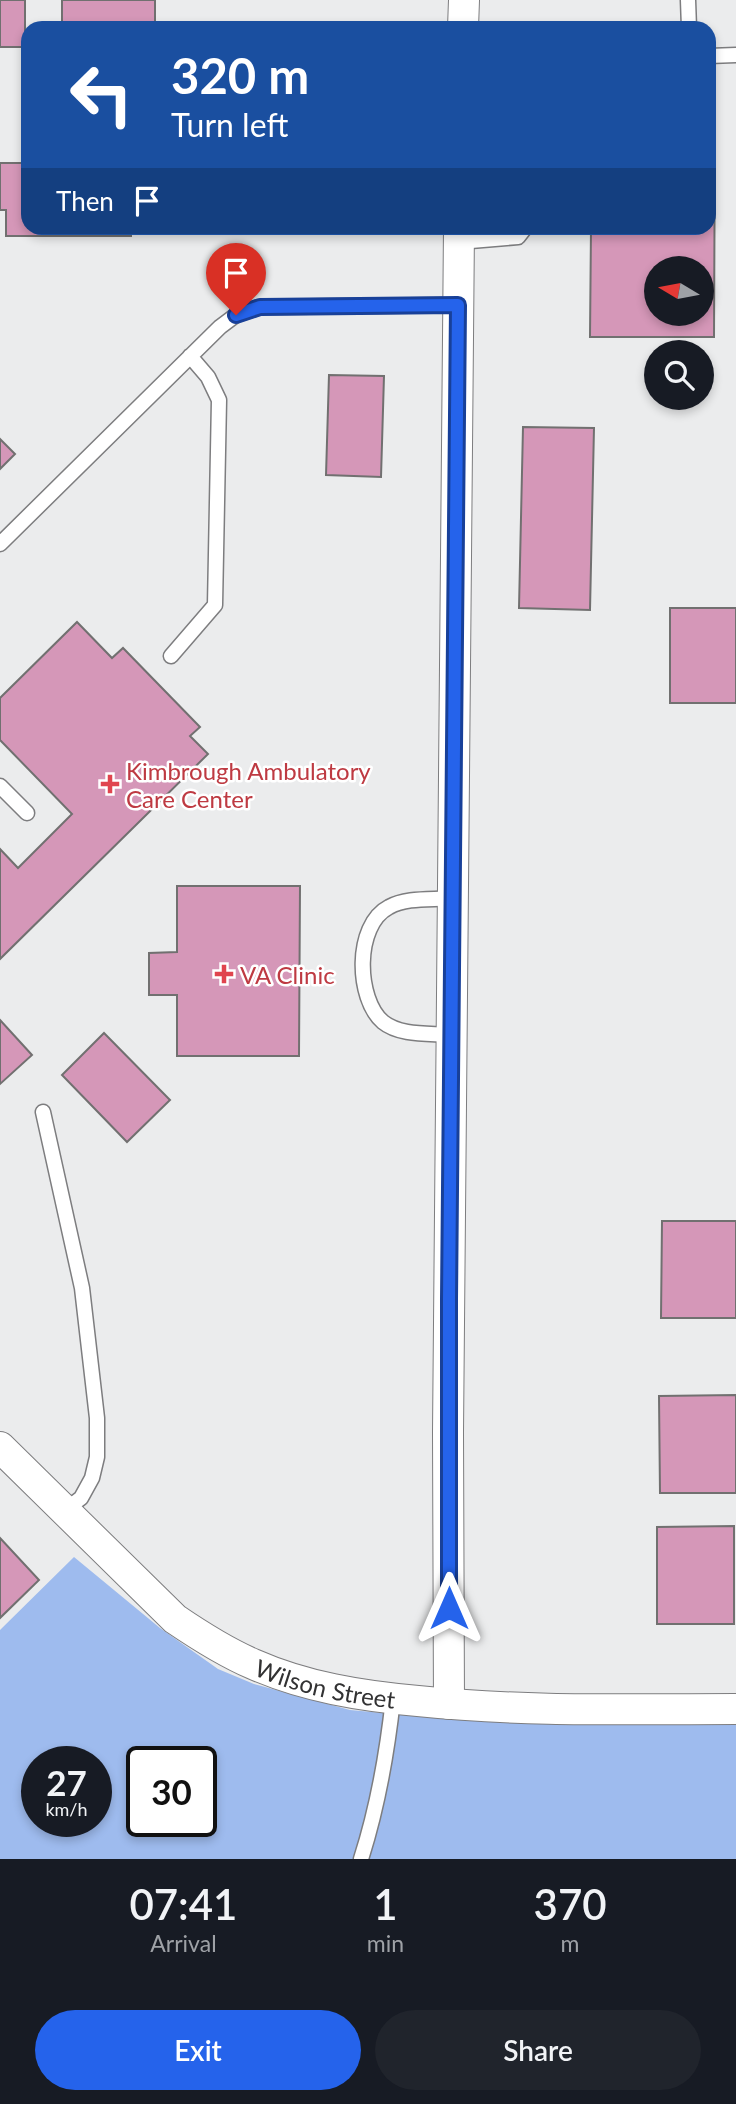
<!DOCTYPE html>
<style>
body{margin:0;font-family:Lato,sans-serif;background:#20242c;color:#f1f3f6;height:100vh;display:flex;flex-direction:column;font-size:26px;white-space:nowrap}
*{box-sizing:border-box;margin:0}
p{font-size:23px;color:#9ea1a6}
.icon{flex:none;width:38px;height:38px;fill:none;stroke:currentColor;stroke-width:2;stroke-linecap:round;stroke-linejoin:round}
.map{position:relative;height:1859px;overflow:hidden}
.drawer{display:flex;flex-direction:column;background:#171b24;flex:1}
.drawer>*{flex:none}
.banner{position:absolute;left:21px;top:21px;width:695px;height:214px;border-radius:21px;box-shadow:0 4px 10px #0003;background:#1a4fa0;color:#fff;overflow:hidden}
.needle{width:46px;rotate:280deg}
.tools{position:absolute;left:644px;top:256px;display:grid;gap:14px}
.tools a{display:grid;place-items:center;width:70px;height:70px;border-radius:50%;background:#171b24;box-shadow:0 4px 10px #0003;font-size:35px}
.speed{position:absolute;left:21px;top:1746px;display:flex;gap:14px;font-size:35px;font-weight:700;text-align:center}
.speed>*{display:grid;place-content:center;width:91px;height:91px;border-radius:50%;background:#171b24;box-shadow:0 4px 10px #0003;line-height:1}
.speed small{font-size:18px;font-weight:400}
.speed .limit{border:4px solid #111;border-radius:10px;background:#fff;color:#111}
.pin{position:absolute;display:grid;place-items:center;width:60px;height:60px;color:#fff;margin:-72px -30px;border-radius:50% 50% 50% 0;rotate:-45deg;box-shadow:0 0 7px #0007}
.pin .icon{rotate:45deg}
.me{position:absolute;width:77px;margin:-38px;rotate:0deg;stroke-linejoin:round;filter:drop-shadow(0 0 5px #0008)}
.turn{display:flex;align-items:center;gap:24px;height:147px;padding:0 35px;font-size:32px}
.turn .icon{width:91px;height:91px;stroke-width:2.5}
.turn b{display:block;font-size:49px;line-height:60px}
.then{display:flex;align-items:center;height:66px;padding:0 35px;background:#0003;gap:14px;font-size:26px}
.eta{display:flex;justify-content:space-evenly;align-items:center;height:119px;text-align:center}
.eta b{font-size:42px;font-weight:600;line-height:49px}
.primary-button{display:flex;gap:14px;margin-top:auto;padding:14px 35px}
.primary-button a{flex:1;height:80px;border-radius:42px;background:#2563eb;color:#fff;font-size:28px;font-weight:600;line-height:80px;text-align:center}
.primary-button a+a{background:#20242c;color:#f1f3f6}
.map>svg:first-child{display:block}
</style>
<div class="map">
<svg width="736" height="1859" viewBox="0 0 736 1859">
<rect width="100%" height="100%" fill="#ebeced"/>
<path fill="#9ebbee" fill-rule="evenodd" d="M74,1557L160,1628L218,1669L254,1684L350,1710L427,1717L736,1724V1859H0V1630ZM37,1762H96V1822H37ZM142,1762H201V1822H142Z"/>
<path fill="#d597b8" stroke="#717070" stroke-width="2" fill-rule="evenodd" d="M0,0H25V47H0Z
M62,0H155V28H62Z
M709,113H715L714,337H590L591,228H709ZM656,268H702V313H656Z
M0,163H28V228H131V236H6V210H0Z
M329,375L384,376L381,477L326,475Z
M523,427L594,428L590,610L519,608Z
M0,439L15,454L0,469Z
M670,608H736V703H670Z
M77,622L112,658L123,648L200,727L190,736L208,754L0,959V849L18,868L72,814L0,740V698Z
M177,886H300L299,1056H177V995H149V953L177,952Z
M0,1020L32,1055L0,1084Z
M104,1033L170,1100L127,1142L62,1075Z
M662,1221H736V1318H661Z
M736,1395V1493H660L659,1396Z
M734,1526V1624H657V1527Z
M0,1538L39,1580L0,1618Z"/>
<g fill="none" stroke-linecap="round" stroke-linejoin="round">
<defs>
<path id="service" d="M688,0L689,28
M709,56L736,55
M459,242L518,237L525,228
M0,544L220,327L236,315L260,307L458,305
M171,656L215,605L219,400L208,377L190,356
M0,786L27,813
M451,1035C430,1033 400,1036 383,1022C356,999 354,925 389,907C407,897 432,900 452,898
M43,1112L82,1288L97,1418V1457L92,1478L81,1498L64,1511
M361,1859C378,1806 387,1754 393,1699"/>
<g id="minor">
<path d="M463,28L464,0"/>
<path id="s1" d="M0,1447L175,1619C200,1636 225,1652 253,1664C305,1687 361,1696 418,1701C523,1712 630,1709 736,1709"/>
<path d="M449,1704L448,1433L459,228"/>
</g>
</defs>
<use href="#service" stroke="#7d7d7f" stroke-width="17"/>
<use href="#minor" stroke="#7d7d7f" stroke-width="32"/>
<use href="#service" stroke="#fff" stroke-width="14"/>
<use href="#minor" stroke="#fff" stroke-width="30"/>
</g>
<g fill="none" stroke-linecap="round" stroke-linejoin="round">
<defs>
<path id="route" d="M236,315L260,307L458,305L449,1300V1608"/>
</defs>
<use href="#route" stroke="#184099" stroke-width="18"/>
<use href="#route" stroke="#2563eb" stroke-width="12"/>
</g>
<g fill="#e0444e" stroke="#fff" stroke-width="2.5">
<path d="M106.5 773.5h7v7h7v7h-7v7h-7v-7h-7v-7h7z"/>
<path d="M220.5 963.5h7v7h7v7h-7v7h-7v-7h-7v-7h7z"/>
</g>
<g text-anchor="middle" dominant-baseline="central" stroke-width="5" stroke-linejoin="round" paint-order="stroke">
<g font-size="24" fill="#be3a42" stroke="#fff" text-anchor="start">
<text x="126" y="770">Kimbrough Ambulatory<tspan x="126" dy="28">Care Center</tspan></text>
<text x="240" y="974">VA Clinic</text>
</g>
<g font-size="24" fill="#323233" stroke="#fff">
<text stroke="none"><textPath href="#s1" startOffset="411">Wilson Street</textPath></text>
</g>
</g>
</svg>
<div class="tools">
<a><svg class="needle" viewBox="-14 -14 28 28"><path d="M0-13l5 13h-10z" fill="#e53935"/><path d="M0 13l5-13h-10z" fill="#9ea1a6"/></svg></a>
<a><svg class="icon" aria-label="search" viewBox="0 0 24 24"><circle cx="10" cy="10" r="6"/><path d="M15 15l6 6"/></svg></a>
</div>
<div class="speed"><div>27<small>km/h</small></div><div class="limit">30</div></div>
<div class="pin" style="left:236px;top:315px;background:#d93025"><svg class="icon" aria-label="arrive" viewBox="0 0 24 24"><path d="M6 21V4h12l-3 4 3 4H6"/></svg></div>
<svg class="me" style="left:449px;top:1608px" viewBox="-20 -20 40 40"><path d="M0-17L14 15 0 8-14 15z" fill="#2563eb" stroke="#fff" stroke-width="4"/></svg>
<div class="banner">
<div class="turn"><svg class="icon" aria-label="left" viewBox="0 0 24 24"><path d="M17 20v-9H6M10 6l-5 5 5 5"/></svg><div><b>320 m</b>Turn left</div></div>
<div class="then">Then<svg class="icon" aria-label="arrive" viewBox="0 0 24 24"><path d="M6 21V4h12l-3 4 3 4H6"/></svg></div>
</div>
</div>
<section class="drawer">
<div class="eta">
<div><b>07:41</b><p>Arrival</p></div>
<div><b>1</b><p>min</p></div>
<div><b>370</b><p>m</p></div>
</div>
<div class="primary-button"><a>Exit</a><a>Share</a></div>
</section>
